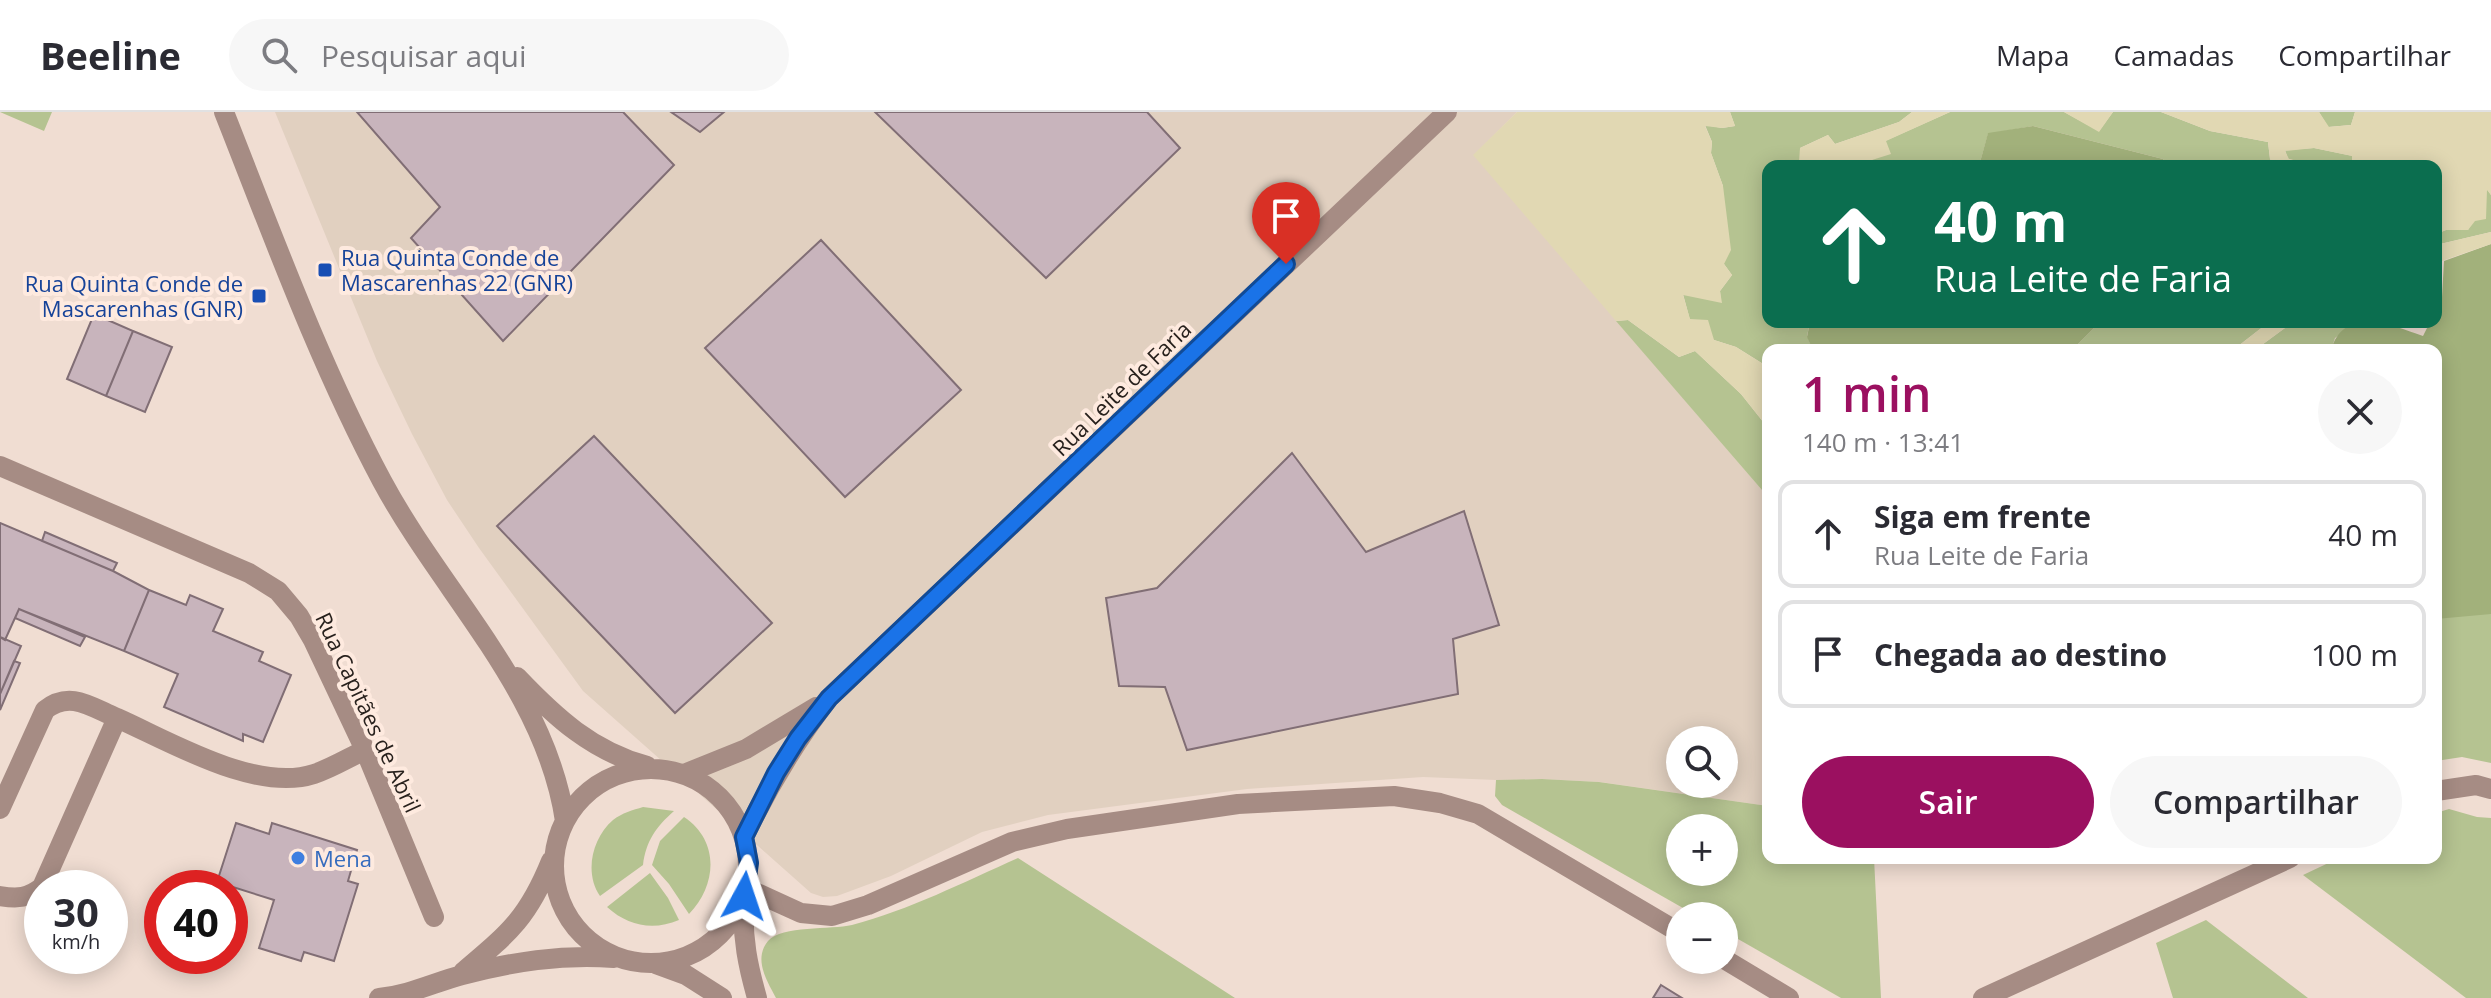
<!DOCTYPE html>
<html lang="pt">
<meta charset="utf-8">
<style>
body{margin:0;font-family:"Open Sans",sans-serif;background:#f7f7f7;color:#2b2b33;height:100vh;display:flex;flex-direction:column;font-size:30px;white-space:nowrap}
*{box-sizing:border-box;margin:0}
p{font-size:26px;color:#7c7c81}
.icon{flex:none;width:44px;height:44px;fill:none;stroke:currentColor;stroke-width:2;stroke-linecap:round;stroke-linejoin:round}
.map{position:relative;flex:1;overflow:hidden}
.details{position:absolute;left:1762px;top:232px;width:680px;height:520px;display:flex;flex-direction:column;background:#fff;border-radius:16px;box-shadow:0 4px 20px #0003}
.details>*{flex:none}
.top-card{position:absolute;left:1762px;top:48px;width:680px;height:168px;border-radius:16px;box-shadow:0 4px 20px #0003;background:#0b6e4f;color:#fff;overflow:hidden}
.controls{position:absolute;left:1666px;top:614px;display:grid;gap:16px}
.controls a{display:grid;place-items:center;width:72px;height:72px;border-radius:50%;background:#fff;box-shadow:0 4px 20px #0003;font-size:40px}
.speed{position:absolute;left:24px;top:758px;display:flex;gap:16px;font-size:40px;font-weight:700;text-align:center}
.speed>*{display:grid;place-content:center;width:104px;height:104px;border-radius:50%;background:#fff;box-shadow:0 4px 20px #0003;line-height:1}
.speed small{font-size:20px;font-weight:400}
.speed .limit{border:12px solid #d22;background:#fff;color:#111}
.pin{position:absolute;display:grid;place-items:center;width:68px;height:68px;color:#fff;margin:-82px -34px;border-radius:50% 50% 50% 0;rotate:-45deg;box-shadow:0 0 8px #0007}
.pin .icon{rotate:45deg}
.me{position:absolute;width:88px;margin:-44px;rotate:5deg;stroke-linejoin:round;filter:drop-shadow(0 0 6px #0008)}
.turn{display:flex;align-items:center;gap:28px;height:168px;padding:0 40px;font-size:36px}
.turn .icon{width:104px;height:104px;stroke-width:2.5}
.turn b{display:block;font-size:56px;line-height:68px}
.round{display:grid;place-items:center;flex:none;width:84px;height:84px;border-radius:42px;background:#f7f7f7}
.summary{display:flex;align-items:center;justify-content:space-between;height:136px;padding:0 40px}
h1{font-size:48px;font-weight:600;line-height:60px;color:#9b1060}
.primary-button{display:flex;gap:16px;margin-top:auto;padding:16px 40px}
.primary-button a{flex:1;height:92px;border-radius:48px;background:#9b1060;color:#fff;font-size:32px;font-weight:600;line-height:92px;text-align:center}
.primary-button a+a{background:#f7f7f7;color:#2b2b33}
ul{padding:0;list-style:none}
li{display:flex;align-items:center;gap:24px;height:108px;margin:0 16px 12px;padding:0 24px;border:4px solid #e1e1e2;border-radius:16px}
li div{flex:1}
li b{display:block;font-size:30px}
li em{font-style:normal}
header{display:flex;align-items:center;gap:48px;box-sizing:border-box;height:112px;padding:0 40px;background:#fff;border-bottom:2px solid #e1e1e2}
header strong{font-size:38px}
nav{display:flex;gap:44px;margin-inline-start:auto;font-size:28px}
.search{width:560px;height:72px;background:#f7f7f7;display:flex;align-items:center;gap:20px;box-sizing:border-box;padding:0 28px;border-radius:44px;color:#7c7c81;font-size:30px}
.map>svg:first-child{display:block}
</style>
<header>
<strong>Beeline</strong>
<div class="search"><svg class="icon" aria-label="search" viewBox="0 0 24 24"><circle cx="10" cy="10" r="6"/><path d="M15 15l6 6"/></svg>Pesquisar aqui</div>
<nav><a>Mapa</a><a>Camadas</a><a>Compartilhar</a></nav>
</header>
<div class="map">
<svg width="2491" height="886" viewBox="0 0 2491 886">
<rect width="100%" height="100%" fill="#f0ddd2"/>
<path fill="#e1d0c0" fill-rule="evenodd" d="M275,0H1517L1474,43L1768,385V694L1600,670L1542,667L1496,668L1423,665L1247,677L1048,703L982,720L891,764L837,784L823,785L811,781L583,579L479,436L447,388L412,322L377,249ZM1680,628H1724V672H1680Z"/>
<path fill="#b5c391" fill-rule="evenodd" d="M0,0H52L44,19Z
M1730,0H1912L1899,10L1835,32L1828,23L1800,36V50L1856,53L1890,41L1885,29L1950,0H2064L2099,19L2113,0H2161L2210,19L2268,30L2270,47L2276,54H2169L2163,47L2033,14L1988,22L1979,54H1768V210H1810L1807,224L1813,238H1768V255L1736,235L1714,228L1690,208L1683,182L1721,190L1720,179L1732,163L1724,152L1723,74L1711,41L1712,30L1705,13L1722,16L1735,14Z
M2319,0H2355L2351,13L2328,15Z
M2314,36L2353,44L2352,54H2320L2288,47L2285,38Z
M2487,77L2491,83V120L2436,133V122L2446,118H2468Z
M1628,208L1679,245L1695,239L1741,282L1768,316V385L1616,209Z
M2100,210L2149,213L2162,210H2269L2233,238H2072Z
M2293,210H2357L2335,226L2331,238H2255Z
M2469,502H2491V651L2462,645L2436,649V507Z
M1542,667L1599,670L1768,694V746H1874L1881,886H1841L1724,819V804H1697L1502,693L1495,684L1496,668ZM1680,716H1724V760H1680Z
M643,695L674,699C656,715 646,729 643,753L600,784C584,761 592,726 613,708C622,701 633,698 643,695Z
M2449,697L2477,705L2491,706V886H2466L2303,763L2339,746H2436V701Z
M684,705C720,729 717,773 689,802L669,772L652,753L660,729Z
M1018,746L1235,886H776C767,869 753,847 768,829C782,813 831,818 852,813C909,798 964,770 1018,746Z
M650,761L668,786L679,808C653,819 628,814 607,795Z
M2206,808L2308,886H2173L2156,831Z"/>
<path fill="#a2b17b" d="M2033,14L2163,47L2169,54H1979L1988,21Z
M2491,132V502L2436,507V238H2331C2344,193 2392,213 2423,224L2430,210H2436V198L2442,185L2444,149Z
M1810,210H2100L2072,238H1813L1807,225Z"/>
<path fill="#e1d8b3" d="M1517,0H1730L1735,14L1722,16L1705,14L1712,30L1711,41L1723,74L1731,138L1724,152L1732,163L1720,179L1722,191L1683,183L1690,207L1708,208L1714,228L1736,235L1768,255V316L1741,282L1695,239L1679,245L1628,208L1616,209L1473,43Z
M1912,0H1950L1886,29L1891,42L1856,53L1799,50L1800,36L1828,23L1835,32L1899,10Z
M2064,0H2113L2099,20Z
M2161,0H2319L2329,15L2351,13L2355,0H2491V83L2487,78L2486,107L2475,109L2468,118H2446L2436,122V54H2352V44L2314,36L2285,39L2289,47L2320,54H2276L2270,47L2268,30L2210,19Z
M2491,120V132L2436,151V133Z
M2269,210H2293L2255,238H2233Z"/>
<path fill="#c8b4bc" stroke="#816e75" stroke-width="2" d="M357,0H623L674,53L503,229L411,126L440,95Z
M671,0H724L700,20Z
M875,0H1147L1180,36L1046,166Z
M821,128L961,278L845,385L705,236Z
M94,202L133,219L106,284L67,267Z
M133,219L172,235L145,300L106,284Z
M594,324L772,511L675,601L497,414Z
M1292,341L1366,440L1464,399L1499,513L1453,527L1458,582L1187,638L1165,575L1119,574L1106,486L1157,476Z
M0,411L113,459L149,478L124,539L19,497L5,528L0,525Z
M45,420L117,451L113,459L42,429Z
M149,478L186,493L190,483L223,497L213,519L263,540L259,549L291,563L263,630L243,622V629L164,595L178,562L124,539Z
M19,497L85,525L80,534L15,506Z
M0,525L21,534L0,582Z
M14,549L20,551L0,598V582Z
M236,711L269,722L272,711L357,738L348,769L358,772L334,849L304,840L301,849L259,836L274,788L217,770Z
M1661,873L1682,886H1653Z"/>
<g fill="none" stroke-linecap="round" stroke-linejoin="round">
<path stroke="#a68c84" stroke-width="20" d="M224,0C273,124 319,251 382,369C442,481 546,579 565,709
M0,354L249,461L278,479L299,504L313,528L365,638L434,805
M517,565C556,606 592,639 647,654
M117,606C171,630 256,681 314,662C332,656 348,646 365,638
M554 754a97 97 0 1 1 194 0a97 97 0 1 1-194 0Z
M684,662L746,637L816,595
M2436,679L2476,673L2491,677
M0,697L45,598C70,578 91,595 117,606L42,775C28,786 18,787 0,784
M744,725C768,675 795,630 829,586L1447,0
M746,776L801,801L832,804L868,793L1012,730L1067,717L1238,692L1394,684L1440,691L1478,702L1680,821
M744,792C742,826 748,854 757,886
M1724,847L1789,886
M656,852L686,863L722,886
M463,860C509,821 528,806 551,749
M379,886C409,883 433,871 462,863C512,850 561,842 614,846
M1983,886L2290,746"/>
</g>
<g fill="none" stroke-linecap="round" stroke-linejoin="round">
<defs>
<path id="route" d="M744,784L749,751L744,725L776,661L798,626L829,586L1286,152"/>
</defs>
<use href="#route" stroke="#114b97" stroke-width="20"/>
<use href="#route" stroke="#1a73e8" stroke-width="14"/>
</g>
<g fill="#1a4fb4" stroke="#feeadf" stroke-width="3">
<rect x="317" y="150" width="16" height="16" rx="4"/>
<rect x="251" y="176" width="16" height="16" rx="4"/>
</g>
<circle fill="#3f7fe0" stroke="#feeadf" stroke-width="3" cx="298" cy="746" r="8"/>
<g text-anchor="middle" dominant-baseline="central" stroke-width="8" stroke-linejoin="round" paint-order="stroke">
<g font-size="22" fill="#164399" stroke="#feeadf" text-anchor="start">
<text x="341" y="145">Rua Quinta Conde de<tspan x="341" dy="25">Mascarenhas 22 (GNR)</tspan></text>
<text x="243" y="171" text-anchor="end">Rua Quinta Conde de<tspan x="243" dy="25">Mascarenhas (GNR)</tspan></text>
</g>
<g font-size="22" fill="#28211d" stroke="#feeadf">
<text transform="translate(1121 276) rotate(-44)">Rua Leite de Faria</text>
<text transform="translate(369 600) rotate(65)">Rua Capitães de Abril</text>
</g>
<g font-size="22" fill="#366cbe" stroke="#feeadf" text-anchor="start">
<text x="314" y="746">Mena</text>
</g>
</g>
</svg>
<div class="controls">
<a><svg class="icon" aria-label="search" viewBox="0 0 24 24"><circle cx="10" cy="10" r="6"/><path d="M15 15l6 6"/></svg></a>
<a>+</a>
<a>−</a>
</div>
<div class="speed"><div>30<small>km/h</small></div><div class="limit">40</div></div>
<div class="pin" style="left:1286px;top:152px;background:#d93025"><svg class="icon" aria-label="arrive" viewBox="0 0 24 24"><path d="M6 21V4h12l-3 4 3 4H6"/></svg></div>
<svg class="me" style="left:744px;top:784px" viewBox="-20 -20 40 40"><path d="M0-17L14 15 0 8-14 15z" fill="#1a73e8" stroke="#fff" stroke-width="4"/></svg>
<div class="top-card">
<div class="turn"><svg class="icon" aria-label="ahead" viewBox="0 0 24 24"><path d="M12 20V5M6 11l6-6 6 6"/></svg><div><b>40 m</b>Rua Leite de Faria</div></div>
</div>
<section class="details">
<div class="summary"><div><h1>1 min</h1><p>140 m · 13:41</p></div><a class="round"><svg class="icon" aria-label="close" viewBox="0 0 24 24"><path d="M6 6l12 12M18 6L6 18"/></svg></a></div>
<ul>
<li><svg class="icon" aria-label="ahead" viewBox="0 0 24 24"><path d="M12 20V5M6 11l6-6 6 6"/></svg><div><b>Siga em frente</b><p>Rua Leite de Faria</p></div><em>40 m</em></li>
<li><svg class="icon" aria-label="arrive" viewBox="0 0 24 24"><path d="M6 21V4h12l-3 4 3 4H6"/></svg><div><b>Chegada ao destino</b></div><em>100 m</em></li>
</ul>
<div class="primary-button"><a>Sair</a><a>Compartilhar</a></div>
</section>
</div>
